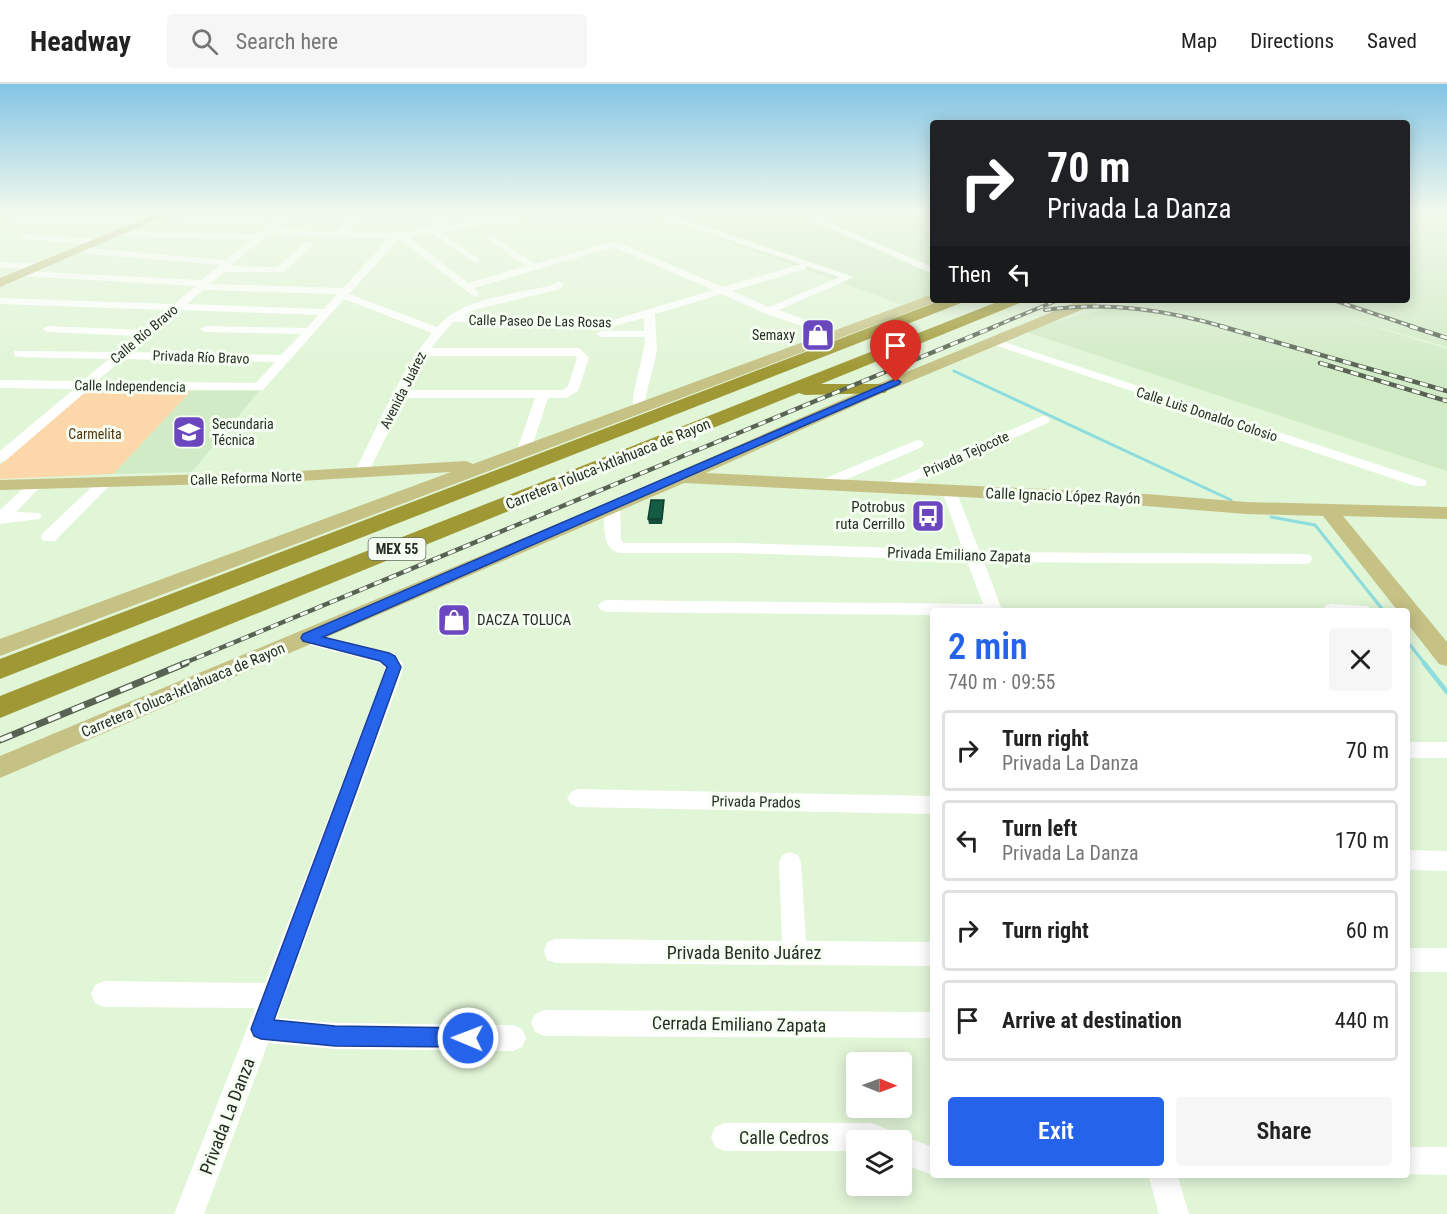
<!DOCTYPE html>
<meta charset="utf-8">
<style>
body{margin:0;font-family:"Roboto Condensed",sans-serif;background:#f6f6f6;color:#222;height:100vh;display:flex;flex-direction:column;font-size:22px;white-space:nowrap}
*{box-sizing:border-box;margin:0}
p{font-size:20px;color:#767676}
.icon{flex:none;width:33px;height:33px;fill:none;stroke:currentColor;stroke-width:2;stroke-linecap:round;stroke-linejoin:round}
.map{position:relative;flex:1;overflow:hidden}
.sheet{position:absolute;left:930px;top:524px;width:480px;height:570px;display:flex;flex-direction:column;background:#fff;border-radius:6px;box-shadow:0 3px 15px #0003}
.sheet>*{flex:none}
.guide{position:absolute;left:930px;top:36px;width:480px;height:183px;border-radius:6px;box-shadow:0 3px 15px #0003;background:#202124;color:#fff;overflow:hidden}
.needle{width:39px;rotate:91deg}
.tools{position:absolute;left:846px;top:968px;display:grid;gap:12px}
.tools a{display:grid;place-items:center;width:66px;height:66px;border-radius:6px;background:#fff;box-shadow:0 3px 15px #0003;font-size:30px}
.pin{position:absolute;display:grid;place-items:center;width:51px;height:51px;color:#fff;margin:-62px -26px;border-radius:50% 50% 50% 0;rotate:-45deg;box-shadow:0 0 6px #0007}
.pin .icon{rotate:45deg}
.me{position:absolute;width:66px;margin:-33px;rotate:271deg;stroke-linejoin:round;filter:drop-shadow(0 0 4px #0008)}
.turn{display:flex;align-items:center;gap:21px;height:126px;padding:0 18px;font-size:27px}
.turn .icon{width:78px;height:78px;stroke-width:2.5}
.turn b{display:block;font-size:42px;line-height:51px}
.then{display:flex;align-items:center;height:57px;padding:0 18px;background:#0003;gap:12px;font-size:22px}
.round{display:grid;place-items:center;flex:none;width:63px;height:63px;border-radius:6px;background:#f6f6f6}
.summary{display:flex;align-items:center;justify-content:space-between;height:102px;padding:0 18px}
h1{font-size:36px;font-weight:600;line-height:45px;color:#2563eb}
.action{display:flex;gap:12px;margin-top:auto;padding:12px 18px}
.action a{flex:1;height:69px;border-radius:6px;background:#2563eb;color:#fff;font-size:24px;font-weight:600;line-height:69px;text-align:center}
.action a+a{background:#f6f6f6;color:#222}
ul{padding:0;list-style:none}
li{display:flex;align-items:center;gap:18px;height:81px;margin:0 12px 9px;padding:0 6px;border:3px solid #e0e0e0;border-radius:6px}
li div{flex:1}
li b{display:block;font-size:22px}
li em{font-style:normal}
header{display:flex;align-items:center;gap:36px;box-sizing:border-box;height:84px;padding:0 30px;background:#fff;border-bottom:2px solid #e0e0e0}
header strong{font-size:28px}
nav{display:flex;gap:33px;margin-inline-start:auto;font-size:21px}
.search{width:420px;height:54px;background:#f6f6f6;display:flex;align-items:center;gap:15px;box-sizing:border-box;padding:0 21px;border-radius:6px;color:#767676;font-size:22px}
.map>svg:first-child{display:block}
</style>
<header>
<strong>Headway</strong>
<div class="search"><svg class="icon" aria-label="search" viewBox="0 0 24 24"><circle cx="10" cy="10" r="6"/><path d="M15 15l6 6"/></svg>Search here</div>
<nav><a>Map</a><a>Directions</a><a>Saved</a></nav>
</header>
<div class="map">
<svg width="1447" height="1130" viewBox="0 0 1447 1130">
<rect width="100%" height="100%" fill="#e1f5d7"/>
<path fill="#d2ebc7" d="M646,127H933V211L905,222Z
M1407,127H1447V263L1330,229L1447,265V387L1020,246L1144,216H1407Z
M191,307H259L192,388L113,390Z"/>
<path fill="#fcd7a9" d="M83,307H191L113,390L0,395V381Z"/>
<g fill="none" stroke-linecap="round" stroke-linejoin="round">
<path stroke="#8ddcde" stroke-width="3" d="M954,287L1231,416
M1271,433L1315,441L1383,526
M1407,557L1425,580"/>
<path stroke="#8ddcde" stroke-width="4.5" d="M1424,579L1447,608"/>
<path fill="#fff" fill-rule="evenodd" d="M0,127L54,136L80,129L148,134L152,137L148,140L80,135L54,142L0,131Z
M262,127H271L257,137L189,136L185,133L189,130L255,131Z
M284,127H293L273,145L337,147L358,127H367L348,148L401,149L428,144L440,127H448L438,143L529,127H545L541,130L441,148L478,174L480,176L475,179L432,149L409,153L468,199L526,182L488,155V151L491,150L535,180L599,161L617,158L723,203L801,180L666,135V131L669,130L854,193L779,226L840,249L842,251L836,254L764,229L722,210L655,230L657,267L644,319L645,325L639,329L634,328C628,315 645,273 645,253H602L596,250L602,247H644V234L614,242L453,238L431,264H578L582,266L589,274L578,307L566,314H548L530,369L523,373L516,369L535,314H405L368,389L361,393L356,392L354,389C378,343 399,288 432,249L344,215L263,306L89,305L5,377L0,378V367L74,305L0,304V296L82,297L109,275L18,273L14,271V267L117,268L136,252L48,248L42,245L48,242L143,246L167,226L0,220V214L174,220L196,202L23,192L18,189L19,187L202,196L220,181L79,169L74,166L79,163L226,176L250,156L120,152L115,149L120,146L256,150ZM267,151L389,154L343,204L210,200L224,188H284L314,160L306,158L277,183L230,182ZM399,155L475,213L480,210L474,204L603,166L616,164L713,206L613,236L464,232L474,226L561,205L563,200L558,197L553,201C516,210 462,214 437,243L349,210ZM806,182L840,193L769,223L732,207L806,185ZM203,206L337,210L324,225L187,220ZM179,226L318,231L307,244L206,242L200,245L206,248L301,250L281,271L131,268ZM426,272H575L577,274L568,302L563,306H409ZM123,275L275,278L256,299L97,297Z
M791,127H801L933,183V190Z
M26,150L94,155L99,158L94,161L23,155L21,153Z
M0,178L37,179L42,182L37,185L0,184Z
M995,255L1425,396L1427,399L1425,402H1415L991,260V256Z
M1043,332L1048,333L1050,336L1048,339L894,406H884L882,403L884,400Z
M917,356L922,357L924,360L922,363L831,402H821L819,399L821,396Z
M104,395L109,396L111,399L109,402L55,457H43L41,453L43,449L99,396Z
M35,397L42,401L16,428L39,429L42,432L39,435L0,440V426L30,398Z
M949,403L956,407L980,468L1304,470L1310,471L1312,475L1310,479L1304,480L984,478L1002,526H933V531L607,528L601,526L598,522L601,518L607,516L983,520L967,477L739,469H620C600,464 605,440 604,424L612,419L620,424L621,456L624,459H739L963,466L942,407Z
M1331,520L1368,522L1371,526H1323L1325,522Z
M308,548L395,570L403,580V586L277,934L335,939L513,941L522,945L526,954L522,963L513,967L335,965L268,959L204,1130H174L255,924L104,923L95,919L91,910L95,901L104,897L265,899L385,586L383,580L302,559L299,554L302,549Z
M1407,658H1447V674H1407Z
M578,705L933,712V730L578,723L571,720L567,714L571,708Z
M1407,766L1447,767V787L1407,786Z
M790,768L798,771L801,778L806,857L933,858V882L556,879L547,876L544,867L547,858L556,855L782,857L779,778L782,771Z
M1407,864H1447V888H1407Z
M544,926L933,928V954L544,952L535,948L531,939L535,930Z
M725,1039H872L889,1046L893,1055L902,1052L933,1063V1090H935L933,1091L902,1080V1056H856V1067H725L715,1063L711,1053L715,1043Z
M1407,1063H1447V1091L1405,1090H1407Z
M1148,1090H1177L1189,1130H1159Z"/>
<path fill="#c6c185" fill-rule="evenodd" d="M163,127H176L0,203V194Z
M933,210V216L938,217L0,572V555L451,388L283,398L0,406V396L283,388L466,377L473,380Z
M1081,216H1100L1098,219L885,308L706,389L1146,410L1246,418L1447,423V435L1343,432L1447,558V582L1439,580L1407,539V526H1397L1323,432L1246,430L1146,422L684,399L0,694V672L605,420L873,302Z"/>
<path fill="#a09834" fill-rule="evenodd" d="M942,216H964L961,219L0,595V575Z
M1002,216H1023L1020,219L821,300H879L885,301L888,305L885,309L805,311L799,309L0,634V612Z"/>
<defs>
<path id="rail-far2" d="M1333,216L1414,243
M1045,226C1107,217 1165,226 1225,243
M993,243L1058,216"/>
<path id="rail-far1" d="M1220,242L1447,307
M1410,242L1447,254
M1320,279L1447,317
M182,580L996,242"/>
<path id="rail" d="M0,656L186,579"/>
</defs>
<use href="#rail-far2" stroke="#586353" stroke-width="4"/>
<use href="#rail-far1" stroke="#586353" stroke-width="4.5"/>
<use href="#rail" stroke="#586353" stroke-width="7"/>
<use href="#rail-far2" stroke="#f6fef2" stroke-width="2" stroke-dasharray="6" stroke-linecap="butt"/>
<use href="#rail-far1" stroke="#f6fef2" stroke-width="3" stroke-dasharray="8" stroke-linecap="butt"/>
<use href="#rail" stroke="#f6fef2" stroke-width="4.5" stroke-dasharray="13" stroke-linecap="butt"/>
</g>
<path fill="#124e3b" d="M664,416L662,440H649L648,435Z"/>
<path fill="#155b45" stroke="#0f4030" stroke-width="1.5" d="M651,416H664L662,435H648Z"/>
<linearGradient id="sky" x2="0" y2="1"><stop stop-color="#83c4e4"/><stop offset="0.45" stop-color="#f2faed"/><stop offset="1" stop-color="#f2faed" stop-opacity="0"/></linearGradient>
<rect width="1447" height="285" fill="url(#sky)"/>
<path fill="#2563eb" stroke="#184099" stroke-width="1.5" d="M896,295L901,298L899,300L323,553L389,569L395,572L401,583L274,936L335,942L468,944L475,947L478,954L475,961L468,963L335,962L261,955L254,952L251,945L387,583L380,577L303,557L301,554L303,550Z"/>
<defs>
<symbol id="shop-square" viewBox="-11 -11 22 22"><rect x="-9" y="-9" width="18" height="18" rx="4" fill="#6a46bf" stroke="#f6fef2"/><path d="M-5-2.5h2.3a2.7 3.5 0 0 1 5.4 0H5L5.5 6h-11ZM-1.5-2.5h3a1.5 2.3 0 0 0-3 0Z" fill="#fff"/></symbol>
<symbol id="school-square" viewBox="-11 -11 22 22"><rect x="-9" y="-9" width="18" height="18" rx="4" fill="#6a46bf" stroke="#f6fef2"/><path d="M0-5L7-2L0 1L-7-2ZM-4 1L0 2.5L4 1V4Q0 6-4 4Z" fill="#fff"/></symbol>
<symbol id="bus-square" viewBox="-11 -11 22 22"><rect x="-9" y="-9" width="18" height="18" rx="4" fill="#6a46bf" stroke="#f6fef2"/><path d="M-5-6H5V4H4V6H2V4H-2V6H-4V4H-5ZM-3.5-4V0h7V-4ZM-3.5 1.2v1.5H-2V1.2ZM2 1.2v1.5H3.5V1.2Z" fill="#fff"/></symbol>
</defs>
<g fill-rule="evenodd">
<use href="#shop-square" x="799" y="232" width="38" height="38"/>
<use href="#school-square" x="170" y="329" width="38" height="38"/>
<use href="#bus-square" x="909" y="413" width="38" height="38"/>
<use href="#shop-square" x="435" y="517" width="38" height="38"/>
</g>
<g text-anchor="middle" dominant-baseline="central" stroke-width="6" stroke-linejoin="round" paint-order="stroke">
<g font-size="14" fill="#272f24" stroke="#f6fef2">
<text transform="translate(540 237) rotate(1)">Calle Paseo De Las Rosas</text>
<text transform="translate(144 250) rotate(-40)">Calle Río Bravo</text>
<text transform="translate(201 273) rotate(2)">Privada Río Bravo</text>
<text transform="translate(130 302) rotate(1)">Calle Independencia</text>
<text transform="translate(403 306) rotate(-63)">Avenida Juárez</text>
<text transform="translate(1207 330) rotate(18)">Calle Luis Donaldo Colosio</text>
<text transform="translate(966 370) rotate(-24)">Privada Tejocote</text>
<text transform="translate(246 394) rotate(-2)">Calle Reforma Norte</text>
</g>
<g font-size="14" fill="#272f24" stroke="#f6fef2" text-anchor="end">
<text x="795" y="251">Semaxy</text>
<text x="212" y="340" text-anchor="start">Secundaria<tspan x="212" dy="16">Técnica</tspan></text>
</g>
<g font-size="14" fill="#503610" stroke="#f6fef2">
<text x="95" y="350">Carmelita</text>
</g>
<rect fill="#f6fef2" stroke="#656d62" stroke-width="1.5" x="368.5" y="454" width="57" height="22" rx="4.5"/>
<g font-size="14" font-weight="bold" fill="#272f24">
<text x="397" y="465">MEX 55</text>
</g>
<g font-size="15" fill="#272f24" stroke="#f6fef2">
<text transform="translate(608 380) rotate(-22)">Carretera Toluca-Ixtlahuaca de Rayon</text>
<text transform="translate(1063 412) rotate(2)">Calle Ignacio López Rayón</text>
<text transform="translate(959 471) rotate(2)">Privada Emiliano Zapata</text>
<text transform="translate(183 606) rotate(-23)">Carretera Toluca-Ixtlahuaca de Rayon</text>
<text transform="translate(756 718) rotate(1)">Privada Prados</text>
</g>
<g font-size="15" fill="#272f24" stroke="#f6fef2" text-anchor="end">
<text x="905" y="423">Potrobus<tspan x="905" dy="17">ruta Cerrillo</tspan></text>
<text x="477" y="536" text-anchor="start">DACZA TOLUCA</text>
</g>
<g font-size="18" fill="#272f24" stroke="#f6fef2">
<text x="744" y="868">Privada Benito Juárez</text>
<text transform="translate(739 940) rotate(1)">Cerrada Emiliano Zapata</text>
<text transform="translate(227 1032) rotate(-69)">Privada La Danza</text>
<text x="784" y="1053">Calle Cedros</text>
</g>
</g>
</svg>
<div class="tools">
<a><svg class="needle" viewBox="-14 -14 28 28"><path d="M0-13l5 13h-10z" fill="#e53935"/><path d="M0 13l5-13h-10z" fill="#767676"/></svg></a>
<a><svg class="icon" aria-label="layers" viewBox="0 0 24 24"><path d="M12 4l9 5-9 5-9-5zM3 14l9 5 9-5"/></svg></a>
</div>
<div class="pin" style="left:896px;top:298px;background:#d93025"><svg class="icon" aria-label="arrive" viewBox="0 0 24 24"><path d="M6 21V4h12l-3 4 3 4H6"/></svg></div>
<svg class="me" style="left:468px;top:954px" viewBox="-20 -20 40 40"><circle r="17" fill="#2563eb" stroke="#fff" stroke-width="3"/><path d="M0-11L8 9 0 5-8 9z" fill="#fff"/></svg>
<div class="guide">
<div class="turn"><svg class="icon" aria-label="right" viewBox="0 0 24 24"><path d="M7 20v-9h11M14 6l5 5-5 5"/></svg><div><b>70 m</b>Privada La Danza</div></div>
<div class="then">Then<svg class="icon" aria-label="left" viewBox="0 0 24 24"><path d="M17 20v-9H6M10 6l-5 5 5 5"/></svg></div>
</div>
<section class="sheet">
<div class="summary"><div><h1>2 min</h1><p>740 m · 09:55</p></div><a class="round"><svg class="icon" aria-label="close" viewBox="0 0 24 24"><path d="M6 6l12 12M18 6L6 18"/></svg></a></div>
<ul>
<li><svg class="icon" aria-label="right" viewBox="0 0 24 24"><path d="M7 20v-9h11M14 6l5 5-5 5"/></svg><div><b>Turn right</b><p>Privada La Danza</p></div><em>70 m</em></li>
<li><svg class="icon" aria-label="left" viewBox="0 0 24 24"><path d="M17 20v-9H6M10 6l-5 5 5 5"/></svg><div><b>Turn left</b><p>Privada La Danza</p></div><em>170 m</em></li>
<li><svg class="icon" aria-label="right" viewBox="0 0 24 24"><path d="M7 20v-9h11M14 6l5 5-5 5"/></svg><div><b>Turn right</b></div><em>60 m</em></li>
<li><svg class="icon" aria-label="arrive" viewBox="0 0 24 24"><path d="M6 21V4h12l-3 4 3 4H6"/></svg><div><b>Arrive at destination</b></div><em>440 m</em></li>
</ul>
<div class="action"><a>Exit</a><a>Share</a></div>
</section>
</div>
